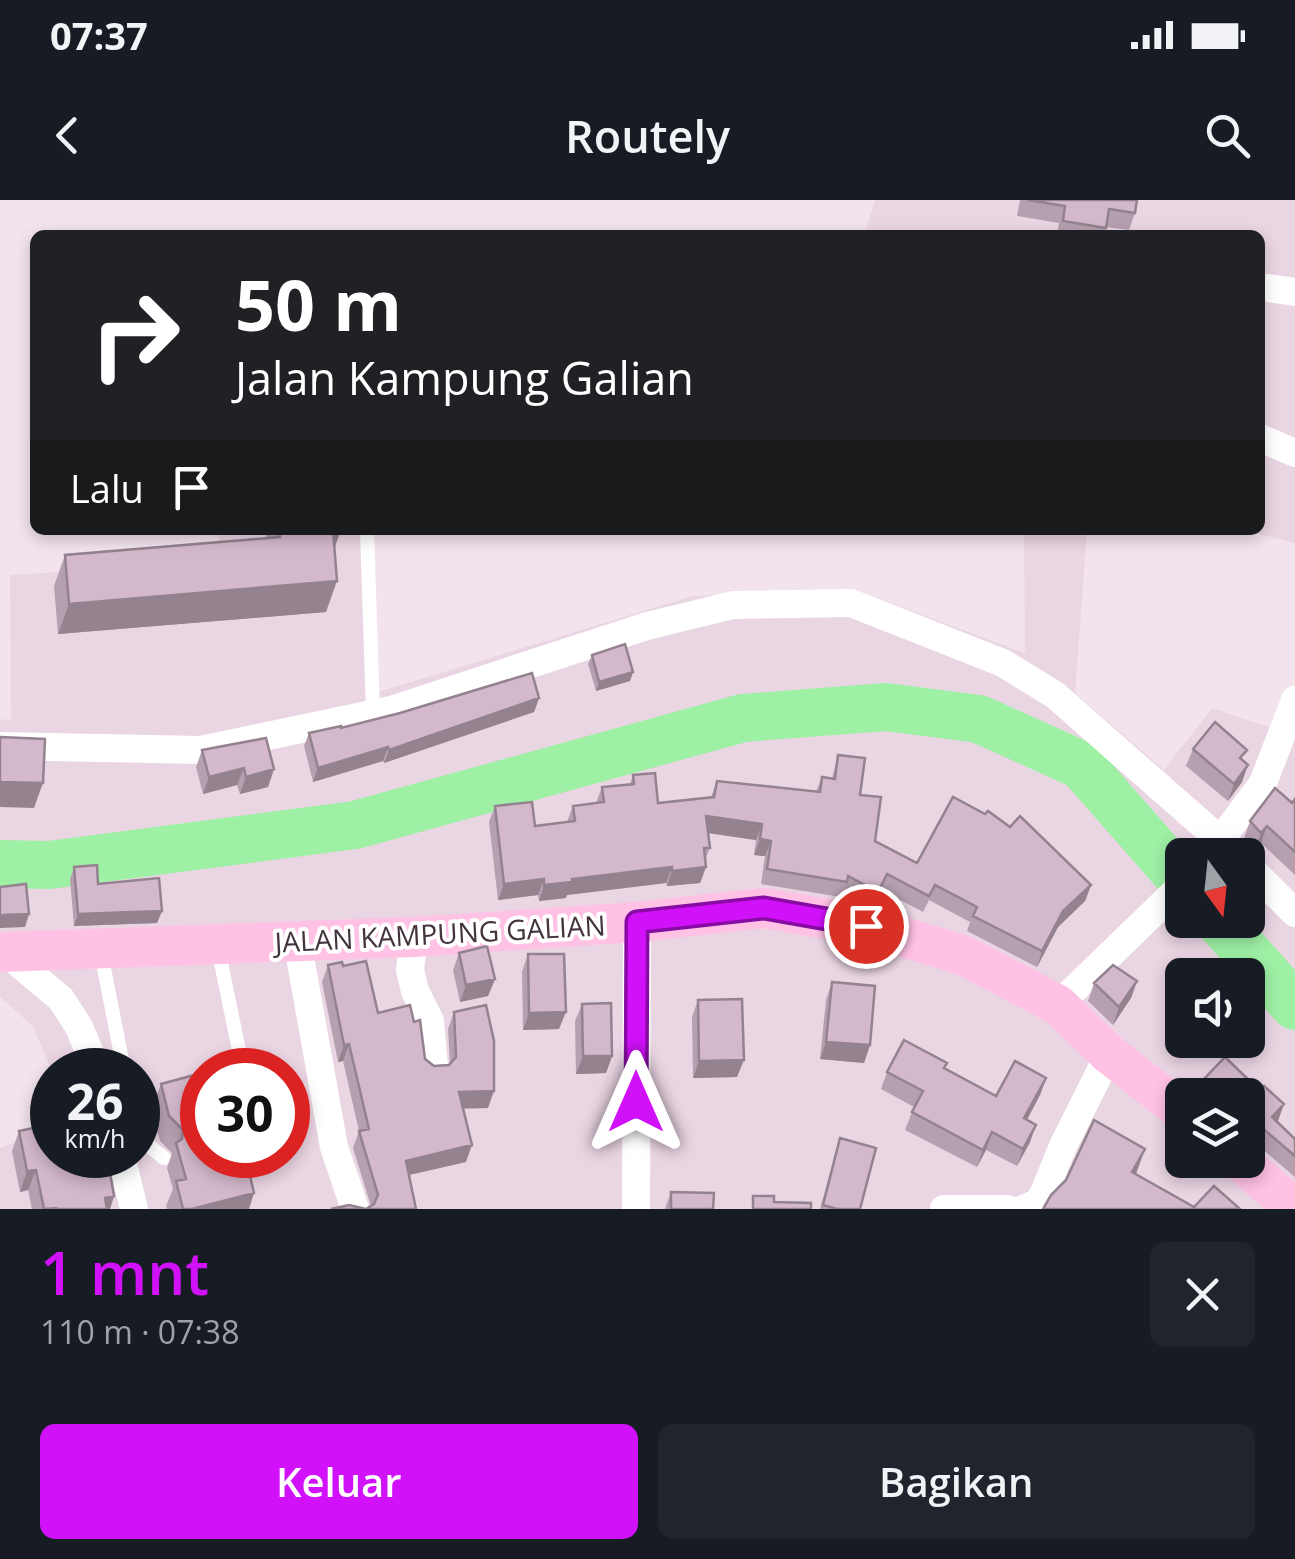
<!DOCTYPE html>
<html lang="id">
<meta charset="utf-8">
<style>
body{margin:0;font-family:"Open Sans",sans-serif;background:#20242c;color:#f1f3f6;height:100vh;display:flex;flex-direction:column;font-size:38px;white-space:nowrap}
*{box-sizing:border-box;margin:0}
p{font-size:32px;color:#9ea1a6}
.icon{flex:none;width:55px;height:55px;fill:none;stroke:currentColor;stroke-width:2;stroke-linecap:round;stroke-linejoin:round}
.map{position:relative;height:1009px;overflow:hidden}
.sheet{display:flex;flex-direction:column;background:#171b24;flex:1}
.sheet>*{flex:none}
.hud{position:absolute;left:30px;top:30px;width:1235px;height:305px;border-radius:15px;box-shadow:0 5px 15px #0003;background:#202124;color:#fff;overflow:hidden}
.needle{width:65px;rotate:165deg}
.buttons{position:absolute;left:1165px;top:638px;display:grid;gap:20px}
.buttons a{display:grid;place-items:center;width:100px;height:100px;border-radius:15px;background:#171b24;box-shadow:0 5px 15px #0003;font-size:50px}
.speed{position:absolute;left:30px;top:848px;display:flex;gap:20px;font-size:50px;font-weight:700;text-align:center}
.speed>*{display:grid;place-content:center;width:130px;height:130px;border-radius:50%;background:#171b24;box-shadow:0 5px 15px #0003;line-height:1}
.speed small{font-size:25px;font-weight:400}
.speed .limit{border:15px solid #d22;background:#fff;color:#111}
.pin{position:absolute;display:grid;place-items:center;width:85px;height:85px;color:#fff;margin:-42px;border:5px solid #fff;border-radius:50%;box-shadow:0 2px 10px #0007}
.me{position:absolute;width:110px;margin:-55px;rotate:0deg;stroke-linejoin:round;filter:drop-shadow(0 0 8px #0008)}
.turn{display:flex;align-items:center;gap:35px;height:210px;padding:0 40px;font-size:45px}
.turn .icon{width:130px;height:130px;stroke-width:2.5}
.turn b{display:block;font-size:70px;line-height:85px}
.then{display:flex;align-items:center;height:95px;padding:0 40px;background:#0003;gap:20px;font-size:38px}
.round{display:grid;place-items:center;flex:none;width:105px;height:105px;border-radius:15px;background:#20242c}
.overview{display:flex;align-items:center;justify-content:space-between;height:170px;padding:0 40px}
h1{font-size:60px;font-weight:600;line-height:75px;color:#d211fb}
.action{display:flex;gap:20px;margin-top:auto;padding:20px 40px}
.action a{flex:1;height:115px;border-radius:15px;background:#d211fb;color:#fff;font-size:40px;font-weight:600;line-height:115px;text-align:center}
.action a+a{background:#20242c;color:#f1f3f6}
.status{display:flex;justify-content:space-between;align-items:center;height:70px;padding:0 50px;background:#171b24;direction:ltr}
.status svg{height:28px;fill:currentColor}
header{display:flex;justify-content:space-between;align-items:center;height:130px;padding:0 40px;background:#171b24;font-size:45px;font-weight:600}
.map>svg:first-child{display:block}
</style>
<div class="status"><b>07:37</b><svg viewBox="0 0 49 12"><path d="M0 12V9h3v3zM5 12V6h3v6zM10 12V3h3v9zM15 12V0h3v12zM26 1h20v11H26zM47 4h2v5h-2z"/></svg></div>
<header><svg class="icon" aria-label="back" viewBox="0 0 24 24"><path d="M15 5l-7 7 7 7"/></svg>Routely<svg class="icon" aria-label="search" viewBox="0 0 24 24"><circle cx="10" cy="10" r="6"/><path d="M15 15l6 6"/></svg></header>
<div class="map">
<svg width="1295" height="1009" viewBox="0 0 1295 1009">
<rect width="100%" height="100%" fill="#f2e3ed"/>
<path fill="#ead5e3" fill-rule="evenodd" d="M875,0H1295V343L1242,330H1260V35H864Z
M218,330H364L372,494L693,396L856,390L1025,453L1024,330H1087L1075,493L1164,570L1212,508L1295,536V1009H0V948L52,928V955H138V870L52,872L33,826L0,797V520L11,519L10,375L218,362ZM1182,655H1248V720H1182ZM1182,775H1248V840H1182ZM202,870H288V955H202ZM1182,895H1248V960H1182Z"/>
<g fill="none" stroke-linecap="round" stroke-linejoin="round">
<path stroke="#9ef0a5" stroke-width="48" d="M0,664L49,665L355,625L743,518L886,507L979,519L1081,565L1182,680
M1218,720L1295,806"/>
<path stroke="#fff" stroke-width="14" d="M367,330L373,514
M218,748L243,870
M101,753L124,870
M138,926L142,940L164,958"/>
<path stroke="#fff" stroke-width="28" d="M1260,87L1295,92
M1260,238L1295,253
M0,546L201,550L391,510L647,426L733,405L851,403L1003,463L1055,495L1237,655
M1210,654L1263,583L1295,500
M1248,666L1295,713
M414,737L410,770L415,791L430,821L434,867
M297,740L334,947L355,1009
M5,752L61,799L79,827L97,870
M1058,805L1182,685
M121,955L134,1009
M636,1009L637,722
M944,1009H1007
M1023,1009L1037,1003L1043,995L1063,946L1109,854"/>
<path stroke="#ffc1e4" stroke-width="40" d="M0,752L414,737L637,722L764,708L866,726L963,755L1058,805L1109,854L1182,911
M1239,960L1295,1009"/>
</g>
<path fill="#b69faf" d="M1020,0H1137L1135,13L1129,30L1106,27L1104,35H1057L1059,23L1017,16Z
M266,330H341L334,349L326,412L58,434L54,386L65,355L266,338Z
M592,455L633,472L630,481L596,491L588,464Z
M539,498L534,512L384,563L383,561L313,582L304,546L309,533Z
M1193,549L1243,561L1242,582L1228,601L1186,566Z
M202,550L274,569L268,587L240,594L237,585L203,594L196,567Z
M838,555L860,595L875,641L917,663L1091,685L1085,701L1058,727L1037,767L967,731L970,722L929,700L923,712L881,690L874,704L859,701L843,692L841,697L761,684L765,656L754,655L756,640L708,633L710,648L705,660L706,667L700,683L667,686L666,683L567,695L566,698L539,701L538,695L498,700L489,622L495,606L535,626L567,622L573,606L596,603L602,587L630,584L633,575L658,603L711,597L717,581L816,592L822,577L832,578Z
M1295,599V675L1261,643L1255,650L1244,638L1250,621L1292,603Z
M74,667L98,684L162,711L157,723L74,726L70,679Z
M459,753L495,779L488,796L460,802L453,770Z
M528,754L559,829L523,830L522,772Z
M328,765L343,766L378,813L434,866L450,864L448,829L454,812L488,908H463L466,962L409,975L371,1006L353,948L359,931L343,861L338,862L322,782Z
M1137,781L1131,798L1113,825L1088,801L1094,783Z
M832,782L870,845L864,863L820,859L826,800Z
M698,800L737,877L693,878L692,817Z
M582,804L612,856L606,873L576,874L575,821Z
M1225,857L1260,891L1264,886L1284,904L1277,922L1295,939V977L1254,942L1248,939V895H1199L1204,879Z
M945,868L996,896L1046,878L1040,895L1027,920L1030,942L1017,966L986,950L977,967L905,930L914,907L881,889L887,872Z
M161,884L249,1009H167L166,1006L173,989L167,968L172,953L160,941L151,909Z
M19,931L114,996L110,1009H32L28,990L20,992L12,951Z
M840,938L860,1009H820Z
M671,992L713,1009H665Z"/>
<path fill="#94828f" d="M332,330H341L330,359Z
M337,381L326,412L58,434L69,404Z
M633,472L630,481L596,491L599,482Z
M539,498L534,512L384,563L389,550Z
M388,547L383,561L313,582L318,568Z
M1248,565L1242,582L1228,601L1234,584Z
M244,568L237,585L203,594L209,577Z
M274,569L268,587L240,594L246,577Z
M0,582L43,583L34,608L0,607Z
M706,616L762,624L756,640L701,632Z
M1267,626L1261,643L1255,650L1261,633Z
M760,639L771,641L765,656L754,655Z
M672,667L666,683L567,695L566,698L539,701L544,685L572,679Z
M706,667L700,683L667,686L672,671Z
M544,679L538,695L498,700L504,684Z
M1091,685L1085,701L1058,727L1037,767L1042,751L1063,711Z
M162,711L157,723L74,726L78,714Z
M29,714L25,727L0,728V717L3,715Z
M495,779L488,796L460,802L466,785Z
M1137,781L1131,798L1113,825L1119,807Z
M566,812L559,829L523,830L529,813Z
M826,842L870,845L864,863L820,859Z
M349,844L343,861L338,862L344,845Z
M583,856H612L606,873L576,874Z
M744,860L737,877L693,878L699,861Z
M1046,878L1040,895L1018,936L1024,918Z
M494,891L488,908L453,909L459,892Z
M1284,904L1278,921L1266,933L1272,917Z
M1036,925L1030,942L1017,966L1023,949Z
M992,932L986,950L977,967L983,950Z
M472,945L466,962L400,977L406,961Z
M1145,949L1136,974L1132,972Z
M36,970L28,990L20,992L27,971Z
M254,993L249,1009H192Z
M114,996L110,1009H101L105,998Z"/>
<path fill="#d4b9cc" stroke="#94828f" stroke-width="2.5" d="M1028,0H1137L1135,13L1109,9L1106,28L1063,21L1065,6Z
M279,330H333L337,381L69,404L65,355L280,337Z
M625,444L633,472L599,482L592,455Z
M532,473L539,498L389,550L388,547L318,568L309,533L341,526V528L400,513Z
M1215,522L1247,550L1240,558L1248,565L1234,584L1193,549Z
M0,537L45,539L43,583L0,582Z
M266,538L274,569L246,577L244,568L209,577L202,550Z
M838,555L865,558L860,595L881,597L875,641L917,663L953,597L985,614L988,611L1010,627L1020,616L1091,685L1063,711L1042,751L973,716L977,707L935,685L929,696L887,674L880,688L865,685L848,676L847,682L767,669L771,641L760,639L762,624L706,616L710,648H704L706,667L672,671V667L572,679V682L544,685V679L504,684L495,606L532,602L535,626L575,621L573,606L604,602L602,587L634,584L633,575L655,573L658,603L714,597L717,581L820,592L822,577L835,579Z
M1275,588L1292,603L1295,599V652L1267,626L1261,633L1250,621Z
M97,665L98,684L159,678L162,711L78,714L74,667Z
M26,684L29,714L3,715L0,717V687Z
M487,746L495,779L466,785L459,753Z
M528,754H564L566,812L529,813Z
M366,761L378,813L410,805L414,822L420,820L425,859L434,866L449,865L456,857L454,812L486,805L494,841V891L459,892L472,945L406,961L416,1009H366L374,1004L378,995L359,931L369,929L349,844L344,845L328,765L342,762L343,766Z
M1113,765L1137,781L1119,807L1094,783Z
M832,782L875,786L870,845L826,842Z
M742,799L744,860L699,861L698,800Z
M611,803L612,856H583L582,804Z
M904,840L947,863L944,868L996,896L1015,861L1046,878L1024,918L1036,925L1023,949L992,932L983,950L912,912L923,891L887,872Z
M1225,857L1260,891L1264,886L1284,904L1272,917L1295,939V956L1260,926L1248,921V895H1211L1204,879Z
M202,873V955H234L236,965L247,963L254,993L192,1009H183L176,981L186,979L176,943L182,939L183,930L169,916L161,884Z
M1094,920L1145,949L1132,972L1194,1007L1214,986L1240,1009H1043L1051,995L1066,980Z
M52,924V955H107L114,996L105,998L107,1009H56V1008L44,1009L36,970L27,971L19,931Z
M840,938L876,948L860,1009H837L823,1005Z
M671,992L714,993L713,1009H671Z
M753,996H774V1002L811,1003V1009H753Z
M349,1005L366,1009H331Z"/>
<g fill="none" stroke-linecap="round" stroke-linejoin="round">
<defs>
<path id="route" d="M636,902L637,722L764,708L866,726"/>
</defs>
<use href="#route" stroke="#880ba3" stroke-width="25"/>
<use href="#route" stroke="#d211fb" stroke-width="18"/>
</g>
<g text-anchor="middle" dominant-baseline="central" stroke-width="8" stroke-linejoin="round" paint-order="stroke">
<g font-size="28" fill="#44343f" stroke="#fff">
<text transform="translate(440 733) rotate(-3)">JALAN KAMPUNG GALIAN</text>
</g>
</g>
</svg>
<div class="buttons">
<a><svg class="needle" viewBox="-14 -14 28 28"><path d="M0-13l5 13h-10z" fill="#e53935"/><path d="M0 13l5-13h-10z" fill="#9ea1a6"/></svg></a>
<a><svg class="icon" aria-label="sound" viewBox="0 0 24 24"><path d="M4 9h4l5-4v14l-5-4H4zM17 9q2 3 0 6"/></svg></a>
<a><svg class="icon" aria-label="layers" viewBox="0 0 24 24"><path d="M12 4l9 5-9 5-9-5zM3 14l9 5 9-5"/></svg></a>
</div>
<div class="speed"><div>26<small>km/h</small></div><div class="limit">30</div></div>
<div class="pin" style="left:866px;top:726px;background:#d93025"><svg class="icon" aria-label="arrive" viewBox="0 0 24 24"><path d="M6 21V4h12l-3 4 3 4H6"/></svg></div>
<svg class="me" style="left:636px;top:902px" viewBox="-20 -20 40 40"><path d="M0-17L14 15 0 8-14 15z" fill="#d211fb" stroke="#fff" stroke-width="4"/></svg>
<div class="hud">
<div class="turn"><svg class="icon" aria-label="right" viewBox="0 0 24 24"><path d="M7 20v-9h11M14 6l5 5-5 5"/></svg><div><b>50 m</b>Jalan Kampung Galian</div></div>
<div class="then">Lalu<svg class="icon" aria-label="arrive" viewBox="0 0 24 24"><path d="M6 21V4h12l-3 4 3 4H6"/></svg></div>
</div>
</div>
<section class="sheet">
<div class="overview"><div><h1>1 mnt</h1><p>110 m · 07:38</p></div><a class="round"><svg class="icon" aria-label="close" viewBox="0 0 24 24"><path d="M6 6l12 12M18 6L6 18"/></svg></a></div>
<div class="action"><a>Keluar</a><a>Bagikan</a></div>
</section>
